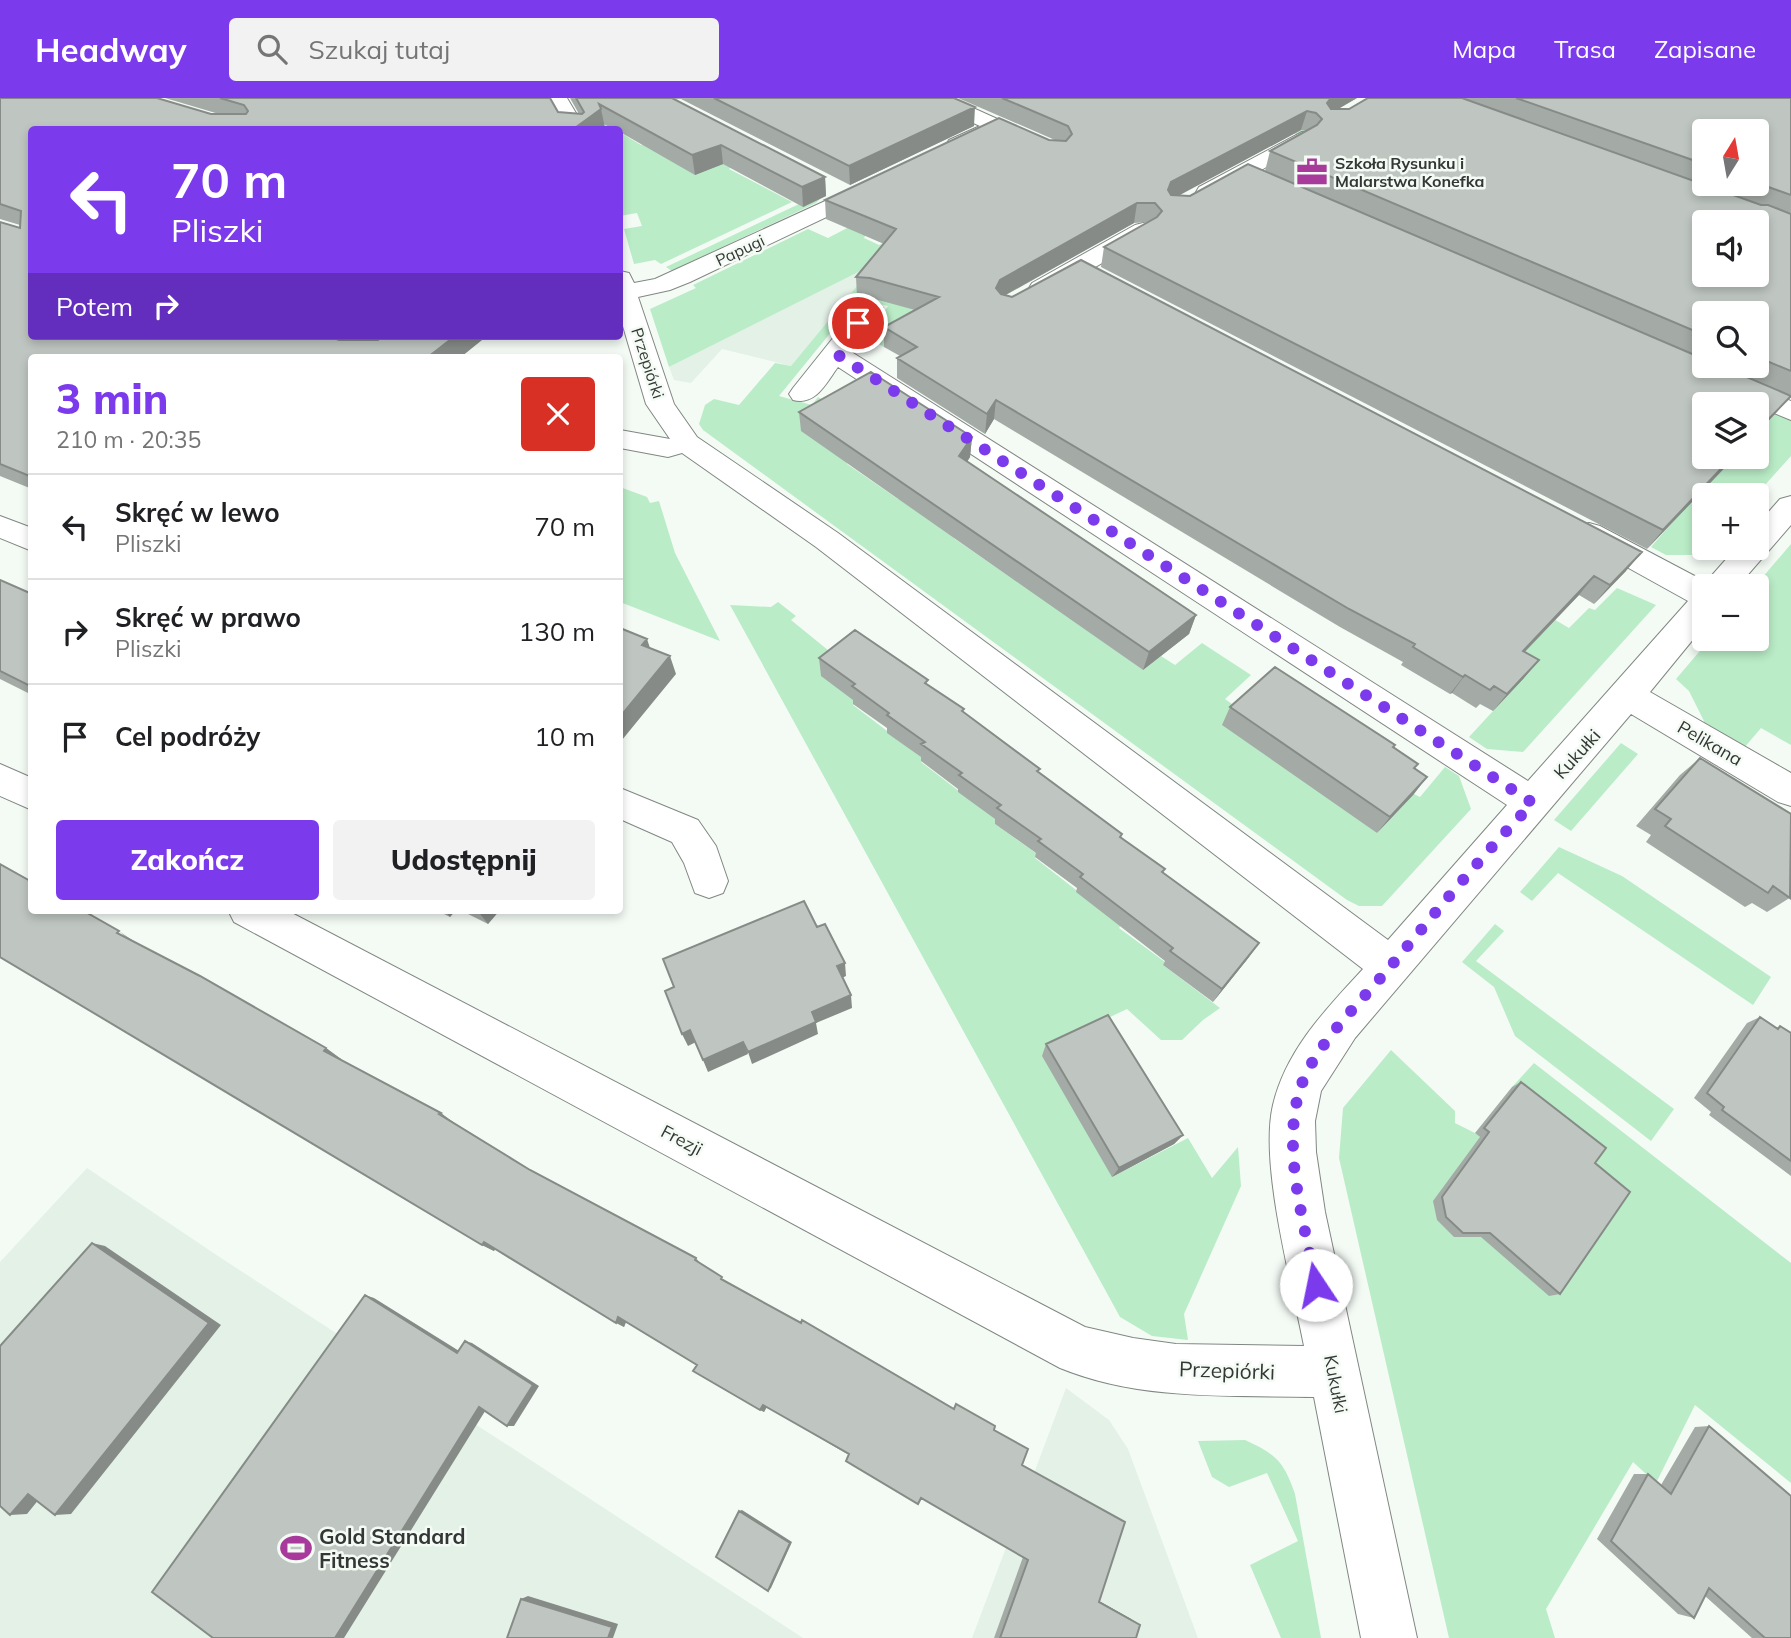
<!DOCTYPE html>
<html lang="pl">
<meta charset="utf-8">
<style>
body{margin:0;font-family:Mulish,sans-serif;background:#f2f2f2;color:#202124;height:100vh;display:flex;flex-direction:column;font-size:26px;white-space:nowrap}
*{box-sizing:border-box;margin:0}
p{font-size:23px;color:#757577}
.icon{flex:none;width:38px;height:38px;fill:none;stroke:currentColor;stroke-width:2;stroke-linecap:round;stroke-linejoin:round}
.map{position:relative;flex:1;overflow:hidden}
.drawer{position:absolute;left:28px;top:256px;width:595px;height:560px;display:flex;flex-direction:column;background:#fff;border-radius:7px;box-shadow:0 4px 10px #0003}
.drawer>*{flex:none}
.hud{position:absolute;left:28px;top:28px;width:595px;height:214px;border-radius:7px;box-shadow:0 4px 10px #0003;background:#7c3aed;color:#fff;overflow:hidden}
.needle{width:46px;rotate:11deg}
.fabs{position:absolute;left:1692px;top:21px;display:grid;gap:14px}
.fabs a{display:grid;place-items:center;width:77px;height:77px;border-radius:7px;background:#fff;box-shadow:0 4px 10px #0003;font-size:35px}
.pin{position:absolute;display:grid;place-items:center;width:60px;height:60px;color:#fff;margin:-30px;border:4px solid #fff;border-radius:50%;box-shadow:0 2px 7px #0007}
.me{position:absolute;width:77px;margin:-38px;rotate:349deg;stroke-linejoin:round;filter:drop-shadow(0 0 5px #0008)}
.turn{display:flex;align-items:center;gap:24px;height:147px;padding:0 28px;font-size:32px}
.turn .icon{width:91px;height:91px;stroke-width:2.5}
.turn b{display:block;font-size:49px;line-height:60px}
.then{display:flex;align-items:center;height:66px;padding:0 28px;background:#0003;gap:14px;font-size:26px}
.round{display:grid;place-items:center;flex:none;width:74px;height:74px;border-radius:7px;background:#f2f2f2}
.headline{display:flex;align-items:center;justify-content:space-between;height:119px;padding:0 28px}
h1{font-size:42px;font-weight:800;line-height:52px;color:#7c3aed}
.primary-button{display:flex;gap:14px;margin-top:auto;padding:14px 28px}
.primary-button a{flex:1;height:80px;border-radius:7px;background:#7c3aed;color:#fff;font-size:28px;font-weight:800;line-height:80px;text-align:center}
.primary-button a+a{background:#f2f2f2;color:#202124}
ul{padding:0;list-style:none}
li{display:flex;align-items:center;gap:21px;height:105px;padding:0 28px;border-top:2px solid #e0e0e0}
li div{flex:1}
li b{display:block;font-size:26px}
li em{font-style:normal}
header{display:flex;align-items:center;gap:42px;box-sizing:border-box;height:98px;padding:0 35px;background:#7c3aed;color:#fff}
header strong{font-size:33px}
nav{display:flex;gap:38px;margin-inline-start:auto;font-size:24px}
.search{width:490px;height:63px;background:#f2f2f2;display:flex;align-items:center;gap:18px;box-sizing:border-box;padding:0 24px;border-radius:7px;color:#757577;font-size:26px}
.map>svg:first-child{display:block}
</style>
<header>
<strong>Headway</strong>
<div class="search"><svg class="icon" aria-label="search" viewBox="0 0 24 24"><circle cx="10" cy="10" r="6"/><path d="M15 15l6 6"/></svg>Szukaj tutaj</div>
<nav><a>Mapa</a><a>Trasa</a><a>Zapisane</a></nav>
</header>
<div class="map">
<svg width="1791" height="1540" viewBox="0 0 1791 1540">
<rect width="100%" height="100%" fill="#f4fbf5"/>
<path fill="#e3f1e7" d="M878,163L791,268L722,251L691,285L674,282L669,269Z
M87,1070L218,1158L803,1540H0V1164Z
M1066,1290L1109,1322L1128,1351L1198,1540H972Z"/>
<path fill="#baecc7" d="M640,0L621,35L641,47L645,45L708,72L720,63L732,69L729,71L792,104L661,166L655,162L634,166L624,131L642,128L637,115L620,118V32L583,31Z
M1294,0L1704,124V177H1757V215L1293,35L1163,86L1183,95L1164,105L1704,359H1757V335L1776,315L1791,322V358L1756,397H1704V450H1709L1702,457H1666L1651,449L1682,413L1139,120L997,195L1569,530L1589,510L1595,512L1617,490L1656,507L1523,654L1487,651L1469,639L1493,613L909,235L884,249L866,239L888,208L858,201L779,298L812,307L818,299L840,312L847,366L898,401L916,391L955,441L1013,481L1031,469L1078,526L1143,572L1161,558L1175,567L1202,545L1251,577L1225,601L1239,611L1377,735L1414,696L1420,699L1445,669L1459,678L1471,711L1382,808H1359L1347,802L703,332L699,326L705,307L714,301L739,307L775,265L791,268L876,165L669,269L650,211L696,190L693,187L808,131L828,140L851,128L866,136L864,140L879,147L902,135Z
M818,97L820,101L816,105L672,173L666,169Z
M620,389L647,399L650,405L659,403L675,455L720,543L620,504Z
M1791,446V647L1761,630L1744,650L1702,626L1704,623L1689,593L1676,581L1710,541H1757V488H1755Z
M778,504L796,518L791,522L834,557L856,604L853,607L924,661L921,664L998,723L995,726L1037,756L1035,760L1121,827L1119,830L1165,864L1163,867L1220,910L1203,922L1182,942H1161L1127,911L1110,919L1099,930L1112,1079L1188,1040L1212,1080L1238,1049L1241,1088L1184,1216L1188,1242L1152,1238L1120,1219L730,507L771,509Z
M1621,645L1638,656L1571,733L1554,722Z
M1559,749L1622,778L1771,879L1753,907L1558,775L1532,803L1520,794Z
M1495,826L1504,833L1476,863L1674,1011L1651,1043L1515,938L1494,889L1462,864Z
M1391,952L1455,1013V1025L1475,1035L1498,1053L1583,1070L1595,1055L1512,989L1534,965L1791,1165V1385L1695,1307L1656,1385L1633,1364L1546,1511L1555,1540H1449L1339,1060L1343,1010Z
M1245,1342C1276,1356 1284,1364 1295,1396L1321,1540H1281L1250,1467L1298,1443L1267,1375L1229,1389L1212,1379L1198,1343Z"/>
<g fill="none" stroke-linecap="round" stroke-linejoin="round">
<defs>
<path id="minor" d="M547,0H567L586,32H565Z
M924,0H951L1004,24L1007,28L1004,32L965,52H949L946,47L949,42L980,28L927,4Z
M1302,34L1309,36L1313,40L1309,44L1215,99H1199L1196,94L1199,89Z
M871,82L879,84L882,89L879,94L690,184L670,192L638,199L674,306L697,339L838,435L1388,842L1507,707L838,269C826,285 816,308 793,302L789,296L793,290L861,205L870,202L879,205L883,210L850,253L1528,683L1688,503L1578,442L1574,435L1578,428L1589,425L1600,428L1706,484L1736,450H1757V427L1780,401L1791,398V427L1738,488H1704V528L1650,594L1791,675V708L1778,704L1631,616L1355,940L1321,993L1315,1023L1316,1054L1325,1114L1417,1540H1361L1314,1299C1229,1297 1140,1303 1060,1270L234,824L228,812H286L1085,1229L1133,1240L1176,1246L1304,1248C1292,1186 1259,1066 1273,1007C1286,952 1326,911 1363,871L816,449L682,355L668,359L620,350V332L670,341L646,306L620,218V173L629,175L634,185L655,181Z
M1143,125L1151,127L1155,132L1151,137L1050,195L1041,197L1032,195L1029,190L1032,185L1135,127Z
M1735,281L1791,303V322L1725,295L1721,289L1725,283Z
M0,418L32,430V453L0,440Z
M0,666L32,680V712L0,698Z
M620,690L698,722L716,748L728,783L723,795L709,800L695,795L684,765L672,744L620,721Z"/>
</defs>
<use href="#minor" stroke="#818782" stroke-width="2"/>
<use href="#minor" fill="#fff" fill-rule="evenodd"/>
</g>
<path fill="#a4aaa6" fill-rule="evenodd" d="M0,0L219,16L165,0H550L558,14L579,16L570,0H954L974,28L850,87L681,1H674L825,79L826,98L803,109L723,66L695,77L620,34V32H615L604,26L605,30L32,238L339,242H358L347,238H487L32,259V391L0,378V124L20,130V127L0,121Z
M958,0H1357L1338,11H1349L1368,0H1791V300L1789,299L1774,317L1704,359H1735L1647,451L1101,169L1104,149L1148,124L1134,125L1006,197L1626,473L1594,506L1579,497L1525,554L1524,580L1493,613L1480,606L1476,610L1452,595L1450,596L1401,567L1403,564L1340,529L994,321L985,336L897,280V260L900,258L884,249V229L915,212L871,200L857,199L856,179L884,146L826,121L825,102L1049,42H1055ZM1301,32L1306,33L1270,53L1265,73L1190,98L1178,97ZM1704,33H1757V86H1704ZM1704,215H1757V268H1704Z
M799,314L972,339L970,359L967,364L1196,517L1189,536L1143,572L801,333Z
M0,482L32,496V597L0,581Z
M819,560L928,587L964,615L1039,675L1122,736L1121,739L1163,774L1249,859L1213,904L1163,867L1165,863L1076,794L1077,790L1035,759L1036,755L995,726V721L958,694V691L921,663V659L887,635V630L853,606V602L821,578Z
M1230,609L1395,647L1393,649L1415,671L1414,696L1377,735L1222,627Z
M1700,660L1791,799L1767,814L1752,805L1745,809L1646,744L1651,737L1636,728L1680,677Z
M436,812H456L450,819Z
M460,812H500L488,826Z
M119,833L135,844L326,950L341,961V962L453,1024L530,1072L696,1160L701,1166L727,1184L953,1311L956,1306L994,1332L1022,1367L1099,1503L1131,1521L1136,1540H994L1023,1459L767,1309L764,1314L697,1267L626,1224L624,1229L495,1151L494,1153L482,1147Z
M1760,919L1776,930L1780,928L1791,935V1078L1709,1017L1711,1014L1694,1000L1747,925Z
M1046,946L1183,1037L1174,1046L1112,1079L1042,958Z
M1521,984L1595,1065L1560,1196L1549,1198L1481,1139H1454L1437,1122L1433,1103L1480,1039L1475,1035L1512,989Z
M1709,1328L1791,1540H1752L1705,1498L1694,1520L1678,1516L1597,1441L1634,1376H1648L1661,1387L1695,1329Z"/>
<path fill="#868b87" d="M1331,0H1357L1326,18L1327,5Z
M975,9L974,28L850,87L849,68Z
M601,11L605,30L603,32H572Z
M1307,13L1301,32L1167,104L1168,92L1171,84Z
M721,47L723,66L695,77L692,57Z
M825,79L826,98L803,109L802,89Z
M1137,105L1134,125L998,201L996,190L1000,182Z
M455,238H487L461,259H428Z
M1791,298L1774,317L1757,335V333Z
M996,302L994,321L985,336L987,316Z
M972,339L970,359L958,378L959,358Z
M1732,359H1735L1647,451L1663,432Z
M1642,454L1626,473L1594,506L1610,487Z
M1594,478L1579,497L1508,571L1523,553Z
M1196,517L1189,536L1143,572L1149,554Z
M647,541L653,559L642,547Z
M670,558L676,576L622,642L620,637V619Z
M1539,562L1524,580L1493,613L1507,596Z
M1465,577L1452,595L1450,596L1463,579Z
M1427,679L1414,696L1377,735L1390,719Z
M444,812H456L450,819Z
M477,812H500L488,826Z
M1259,845L1249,859L1213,904L1222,891Z
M845,865L846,878L838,882L837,868Z
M851,897L852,910L816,925L818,936L752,966L748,954L812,914Z
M690,932L696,944L688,948L682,936Z
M743,944L748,956L708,974L703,962Z
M326,950L341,961L339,964L324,953Z
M441,1015L453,1024L452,1026L439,1016Z
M1183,1037L1174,1046L1112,1079L1119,1070Z
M484,1144L496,1150L494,1153L482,1147Z
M92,1145L105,1148L221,1227L71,1416L55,1417Z
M365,1197L374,1200L464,1256L457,1255Z
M618,1219L626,1224L624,1229L616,1225Z
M465,1243L472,1245L539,1288L514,1328H507Z
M763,1307L767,1308L764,1314L760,1312Z
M479,1309L487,1310L344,1540H335Z
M44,1395L27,1416L10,1417L28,1396Z
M742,1412L792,1444L771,1490L768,1493L739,1413Z
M528,1498L618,1526L613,1540H608L521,1501Z
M1092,1499L1131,1521L1140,1527L1099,1504Z"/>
<path fill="#bfc6c1" stroke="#868b87" stroke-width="2" fill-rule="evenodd" d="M0,0H157L211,16H246L248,13L244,7L220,0H550L558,14L582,16L584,14L576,0H672L825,79L802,89L721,47L692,57L599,6L601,11L572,32H32V238H328L339,242H378L380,240L379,238H455L428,259H32V379L0,366V124L20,130L21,113L0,106Z
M714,0H954L975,9L849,68Z
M1002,0H1331L1327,5L1331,11H1349L1368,0H1462L1761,107H1768L1791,116V273L1757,259V215H1704V237L1270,53L1317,27L1322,21L1316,15L1307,13L1171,84L1168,92L1171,97L1190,98L1248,66L1704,261V268H1721L1791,298L1757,333V306H1704V359H1732L1663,432L1104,149L1157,119L1162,113L1155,105H1137L1000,182L996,190L1001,196L1012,199L1081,162L1642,454L1610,487L1594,478L1523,553L1539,562L1507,596L1494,588L1490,592L1465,577L1463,579L1413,549L1415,546L1349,511L996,302L987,316L897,260L917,249L884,229L939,199L870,180L856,179L896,131L825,102L999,20L1049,42L1066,43L1072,36L1068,28ZM1704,124H1757V177H1704Z
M1516,0H1791V97L1757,85V33H1704V66Z
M871,274L972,339L959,358L1196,517L1149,554L799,314Z
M0,482L32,496V589L0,573Z
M620,530L647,541L642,547L670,558L620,619Z
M855,532L928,582L925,585L964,611L962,613L1040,671L1037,673L1122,736L1120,739L1165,771L1162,774L1259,845L1222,891L1170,853L1173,850L1080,779L1083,776L1038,743L1041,741L997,710L1001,707L959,677L962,675L921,646L925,644L887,617L889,615L852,588L855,586L819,560Z
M1275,569L1395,647L1393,649L1418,666L1414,670L1427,679L1390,719L1230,609Z
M1700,660L1791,716L1790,800L1773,788L1768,795L1665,728L1671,721L1655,711Z
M0,766L32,784V812H82L119,833L117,835L200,878L326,950L324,953L441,1015L439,1016L530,1072L696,1160L695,1162L722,1179L721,1181L801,1225L802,1222L954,1311L956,1306L995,1328L994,1332L1028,1351L1022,1367L1125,1424L1099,1504L1140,1527L1136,1540H1000L1028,1462L921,1400L918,1406L846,1363L849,1356L763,1307L760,1312L693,1273L697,1267L618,1219L616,1225L484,1144L482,1147L0,859Z
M804,803L817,829L825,826L845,865L837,868L851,897L812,914L816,924L748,954L743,944L703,962L690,932L682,936L665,893L674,889L663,861Z
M1108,917L1183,1037L1119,1070L1046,946Z
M1760,919L1778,931L1780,928L1791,935V1063L1722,1012L1724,1009L1707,995Z
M1521,984L1606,1050L1595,1065L1630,1094L1560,1196L1490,1135H1463L1446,1119L1442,1099L1489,1034L1484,1030Z
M92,1145L209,1225L55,1417L28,1396L10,1417L0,1408V1248Z
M365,1197L457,1255L465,1243L533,1287L507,1328L479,1309L335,1540H213L152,1494Z
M1709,1328L1791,1398V1540H1765L1709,1490L1694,1520L1611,1443L1648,1376L1671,1396Z
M739,1413L790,1445L768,1493L716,1459Z
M521,1501L612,1529L608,1540H507Z"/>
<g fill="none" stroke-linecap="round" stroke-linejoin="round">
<path stroke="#7c3aed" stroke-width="12" stroke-dasharray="0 21.6" d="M858,225L835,255L1533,705C1482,757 1436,814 1390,869C1360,905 1309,952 1298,998C1283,1058 1305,1127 1316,1187"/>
</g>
<defs>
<symbol id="office-bare" viewBox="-9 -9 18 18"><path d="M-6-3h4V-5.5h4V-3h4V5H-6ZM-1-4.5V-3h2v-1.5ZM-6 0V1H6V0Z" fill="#a73a9a" stroke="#f4fbf5" stroke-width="2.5" paint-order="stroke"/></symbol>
<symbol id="stadium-bare" viewBox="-9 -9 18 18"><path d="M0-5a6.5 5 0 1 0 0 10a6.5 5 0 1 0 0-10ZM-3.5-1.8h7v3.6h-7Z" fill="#a73a9a" stroke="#f4fbf5" stroke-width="2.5" paint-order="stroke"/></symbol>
</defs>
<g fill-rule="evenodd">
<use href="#office-bare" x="1290" y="52" width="44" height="44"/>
<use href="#stadium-bare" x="274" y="1428" width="44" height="44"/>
</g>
<g text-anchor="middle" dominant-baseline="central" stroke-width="5" stroke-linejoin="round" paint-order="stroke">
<g font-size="16" font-weight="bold" fill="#343735" stroke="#f4fbf5" text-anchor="start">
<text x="1335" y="65">Szkoła Rysunku i<tspan x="1335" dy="18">Malarstwa Konefka</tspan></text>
</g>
<g font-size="16" fill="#343735" stroke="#f4fbf5">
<text transform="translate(740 152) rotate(-25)">Papugi</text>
<text transform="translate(648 265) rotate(72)">Przepiórki</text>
</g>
<g font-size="18" fill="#343735" stroke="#f4fbf5">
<text transform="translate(1710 645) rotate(30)">Pelikana</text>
<text transform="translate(1577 656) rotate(-48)">Kukułki</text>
<text transform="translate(682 1042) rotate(28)">Frezji</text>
<text transform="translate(1336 1286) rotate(79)">Kukułki</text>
</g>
<g font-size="21" fill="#343735" stroke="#f4fbf5">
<text transform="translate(1227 1272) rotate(2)">Przepiórki</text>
</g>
<g font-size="21" font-weight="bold" fill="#343735" stroke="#f4fbf5" text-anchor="start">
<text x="319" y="1438">Gold Standard<tspan x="319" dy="24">Fitness</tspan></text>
</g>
</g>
</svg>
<div class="fabs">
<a><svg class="needle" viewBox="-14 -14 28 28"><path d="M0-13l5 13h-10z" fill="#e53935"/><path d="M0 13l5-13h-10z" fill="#757577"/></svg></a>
<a><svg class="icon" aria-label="sound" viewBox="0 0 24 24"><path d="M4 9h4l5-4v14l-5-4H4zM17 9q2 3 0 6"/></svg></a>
<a><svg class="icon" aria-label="search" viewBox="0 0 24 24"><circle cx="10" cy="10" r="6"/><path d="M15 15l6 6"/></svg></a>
<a><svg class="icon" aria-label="layers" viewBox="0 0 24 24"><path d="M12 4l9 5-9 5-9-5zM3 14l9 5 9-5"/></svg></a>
<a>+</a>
<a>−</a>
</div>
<div class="pin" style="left:858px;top:225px;background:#d93025"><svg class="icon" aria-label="arrive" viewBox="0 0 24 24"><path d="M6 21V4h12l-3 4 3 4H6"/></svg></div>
<svg class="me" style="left:1316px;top:1187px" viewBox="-20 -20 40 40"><circle r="19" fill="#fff"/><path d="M0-13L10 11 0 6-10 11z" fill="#7c3aed"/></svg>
<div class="hud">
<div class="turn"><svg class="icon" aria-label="left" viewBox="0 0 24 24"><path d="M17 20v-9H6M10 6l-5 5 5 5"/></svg><div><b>70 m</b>Pliszki</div></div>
<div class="then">Potem<svg class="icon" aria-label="right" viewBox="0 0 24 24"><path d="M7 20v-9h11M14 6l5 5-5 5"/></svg></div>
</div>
<section class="drawer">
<div class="headline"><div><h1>3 min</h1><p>210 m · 20:35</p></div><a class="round" style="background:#d93025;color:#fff"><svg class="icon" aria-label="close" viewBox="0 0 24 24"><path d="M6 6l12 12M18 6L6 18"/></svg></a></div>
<ul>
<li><svg class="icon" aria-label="left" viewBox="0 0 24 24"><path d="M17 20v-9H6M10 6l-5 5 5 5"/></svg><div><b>Skręć w lewo</b><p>Pliszki</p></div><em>70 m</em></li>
<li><svg class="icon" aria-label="right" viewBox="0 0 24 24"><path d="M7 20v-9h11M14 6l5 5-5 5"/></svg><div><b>Skręć w prawo</b><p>Pliszki</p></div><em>130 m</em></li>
<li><svg class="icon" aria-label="arrive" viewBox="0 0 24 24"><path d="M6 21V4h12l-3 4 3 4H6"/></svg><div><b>Cel podróży</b></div><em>10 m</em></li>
</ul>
<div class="primary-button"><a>Zakończ</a><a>Udostępnij</a></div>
</section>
</div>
